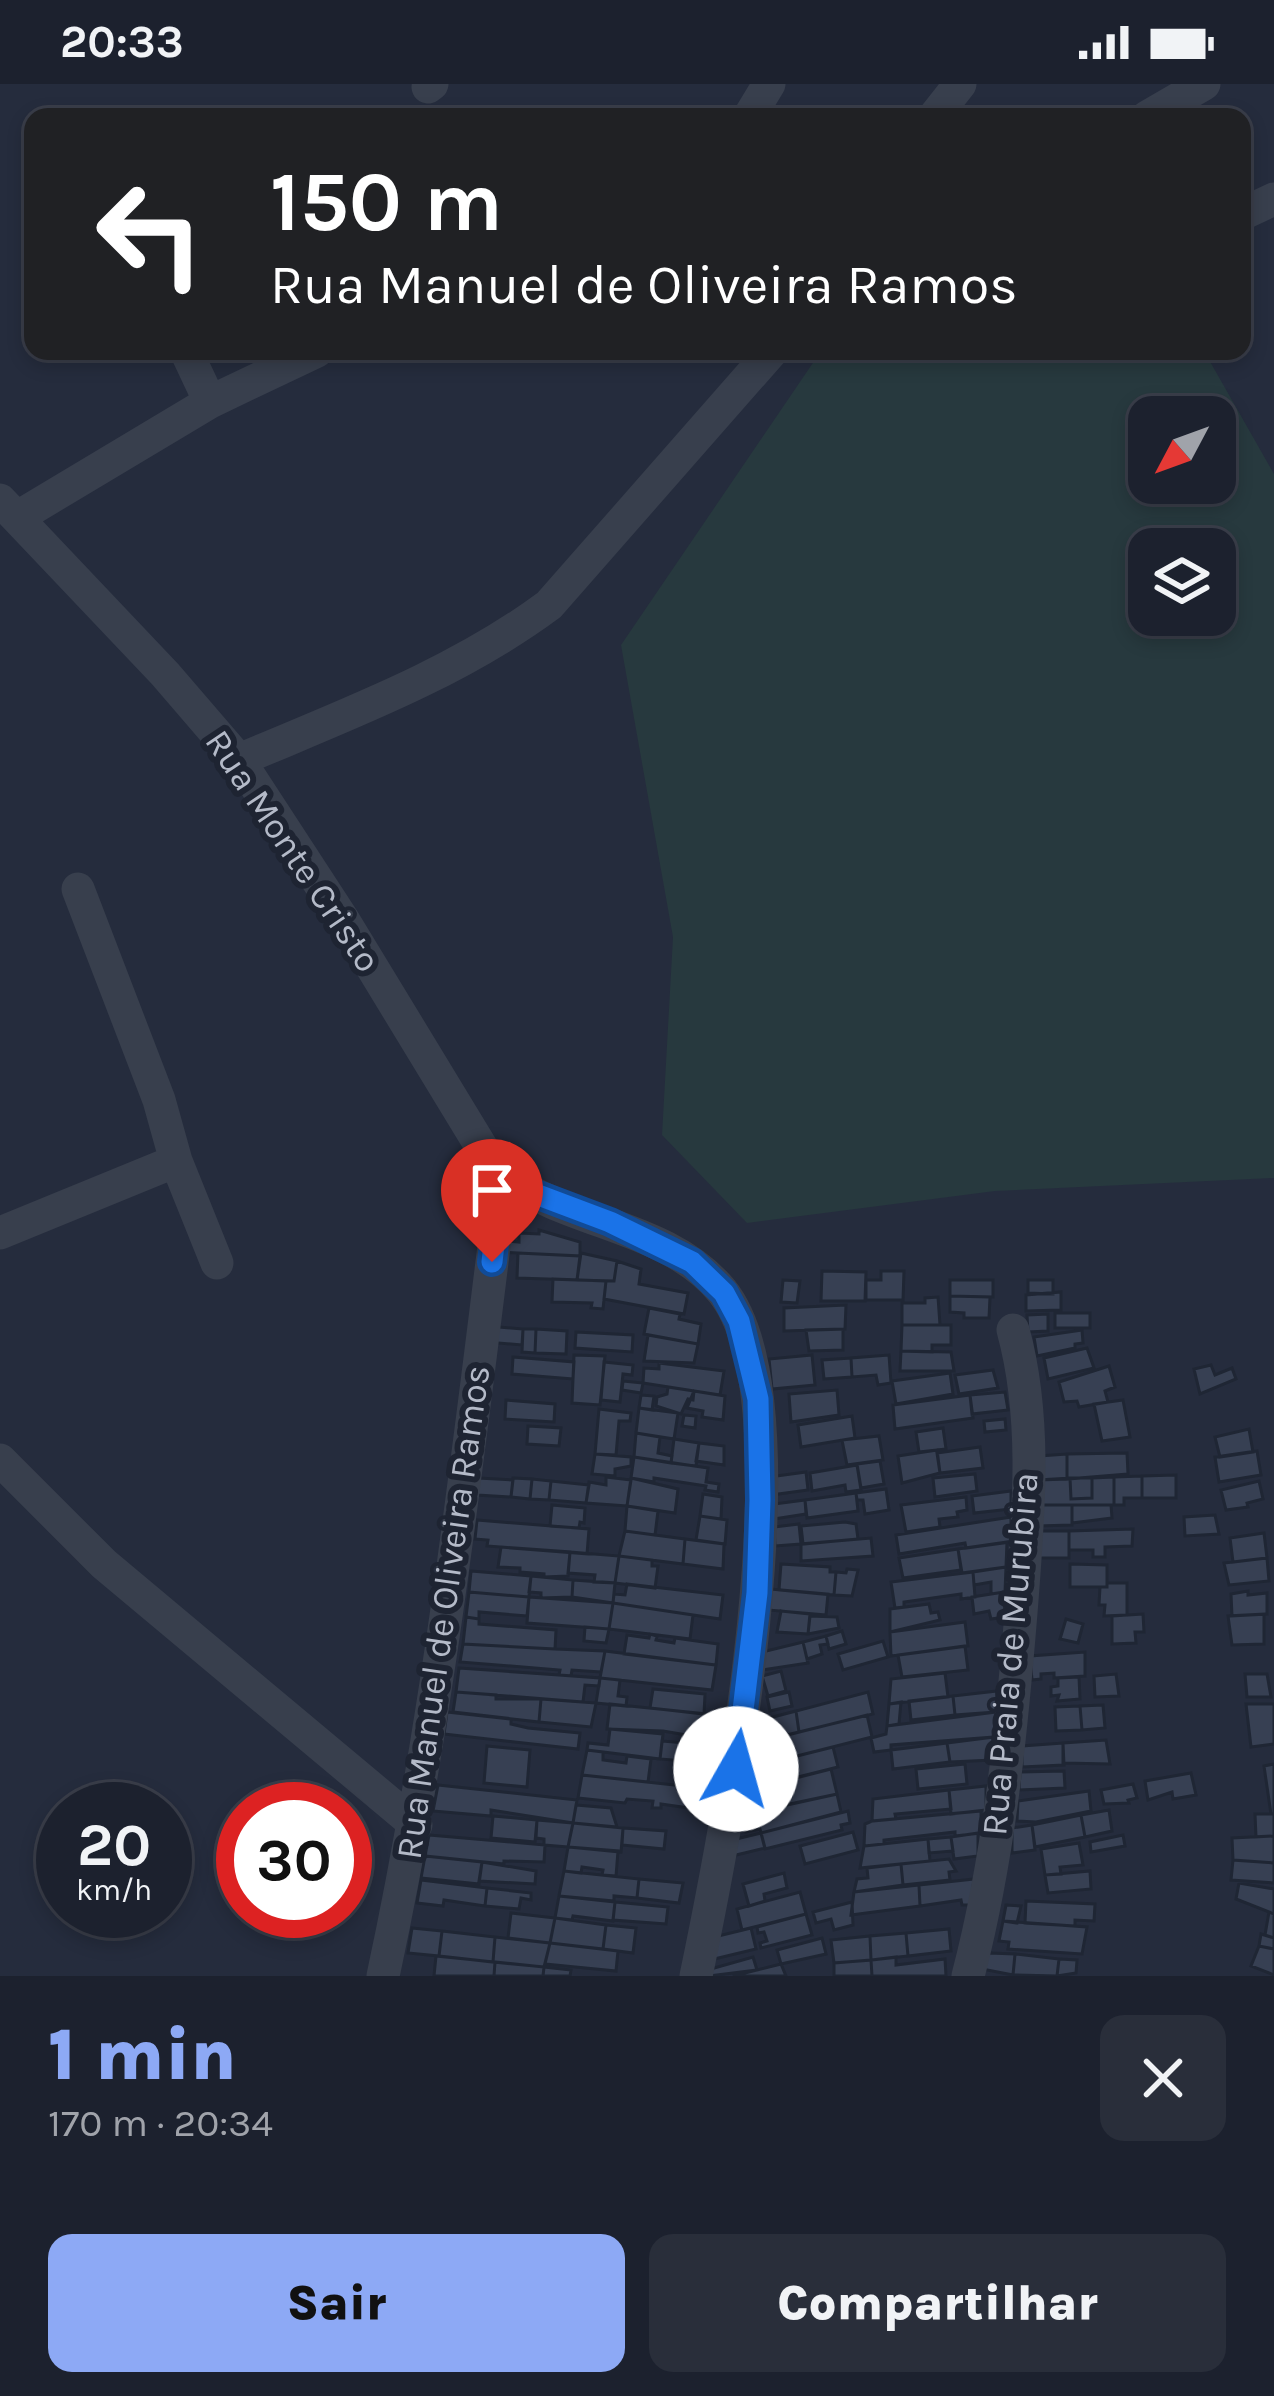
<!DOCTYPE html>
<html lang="pt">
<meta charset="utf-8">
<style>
body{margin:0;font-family:Karla,sans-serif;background:#292e3a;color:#f1f3f6;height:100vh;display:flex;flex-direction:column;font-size:45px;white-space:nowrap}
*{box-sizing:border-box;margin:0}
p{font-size:39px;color:#a0a3aa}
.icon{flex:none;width:66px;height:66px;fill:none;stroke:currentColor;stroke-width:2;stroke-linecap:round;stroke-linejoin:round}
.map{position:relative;height:1892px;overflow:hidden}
.side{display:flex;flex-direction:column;background:#1c212e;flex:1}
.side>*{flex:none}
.banner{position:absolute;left:24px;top:24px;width:1227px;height:252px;border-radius:24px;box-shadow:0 6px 18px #0003,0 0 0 3px #3a3e4a;background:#202124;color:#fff;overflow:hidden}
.needle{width:78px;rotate:229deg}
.buttons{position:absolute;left:1128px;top:312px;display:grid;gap:24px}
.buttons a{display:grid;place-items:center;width:108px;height:108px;border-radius:24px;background:#1c212e;box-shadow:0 6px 18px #0003,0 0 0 3px #3a3e4a;font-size:60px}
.speed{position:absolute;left:36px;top:1698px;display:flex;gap:24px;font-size:60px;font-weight:700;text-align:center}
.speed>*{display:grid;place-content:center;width:156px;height:156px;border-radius:50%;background:#1c212e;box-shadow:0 6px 18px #0003,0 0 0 3px #3a3e4a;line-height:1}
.speed small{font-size:30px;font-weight:400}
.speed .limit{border:18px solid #d22;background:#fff;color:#111}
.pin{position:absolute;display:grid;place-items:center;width:102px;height:102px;color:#fff;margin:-123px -51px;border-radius:50% 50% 50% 0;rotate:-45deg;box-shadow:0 0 12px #0007}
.pin .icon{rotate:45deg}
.me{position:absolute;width:132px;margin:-66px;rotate:7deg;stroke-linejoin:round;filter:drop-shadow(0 0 9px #0008)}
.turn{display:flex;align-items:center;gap:42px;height:252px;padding:0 48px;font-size:54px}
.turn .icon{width:156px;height:156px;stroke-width:2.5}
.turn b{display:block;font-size:84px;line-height:102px}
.round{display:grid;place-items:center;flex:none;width:126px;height:126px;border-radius:24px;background:#292e3a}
.summary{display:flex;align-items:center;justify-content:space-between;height:204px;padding:0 48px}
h1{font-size:72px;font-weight:800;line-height:90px;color:#8da9f5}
.button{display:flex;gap:24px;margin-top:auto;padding:24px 48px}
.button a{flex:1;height:138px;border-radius:24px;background:#8da9f5;color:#111;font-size:48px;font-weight:800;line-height:138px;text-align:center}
.button a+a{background:#292e3a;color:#f1f3f6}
.status{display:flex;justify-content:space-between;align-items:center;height:84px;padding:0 60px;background:#1c212e;direction:ltr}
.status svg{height:33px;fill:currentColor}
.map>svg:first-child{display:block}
</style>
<div class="status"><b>20:33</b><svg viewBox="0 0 49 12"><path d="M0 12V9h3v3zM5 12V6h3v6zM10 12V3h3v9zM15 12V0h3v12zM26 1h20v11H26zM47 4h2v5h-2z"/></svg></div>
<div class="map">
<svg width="1274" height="1892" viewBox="0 0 1274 1892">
<rect width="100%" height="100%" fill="#252c3d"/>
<path fill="#27393e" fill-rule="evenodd" d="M821,267H1204L1274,390V1094L995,1107L747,1139L662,1051L673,853L621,561ZM1149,333H1215V399H1149ZM1149,465H1215V531H1149Z"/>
<path fill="#374053" stroke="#1f2634" stroke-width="3" d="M539,1146L580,1158V1172L496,1168L507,1157L519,1158V1149L539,1150Z
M518,1169L580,1172L577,1196L517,1194Z
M581,1169L617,1177L614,1197L577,1196Z
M617,1177L641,1185L639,1200L688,1209L684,1230L604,1215L606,1197H614Z
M822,1187L866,1188L865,1217H821Z
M881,1187H904L903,1216H866V1196H881Z
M553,1195L606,1197L603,1225L591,1224L592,1219L552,1218Z
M783,1196L800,1197L797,1219L781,1218Z
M950,1196H993V1213L950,1212Z
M1028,1196H1053V1210L1028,1209Z
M1061,1208V1226L1026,1227V1211Z
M950,1212L990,1213L989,1234H964V1229L950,1228Z
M938,1213L940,1241H902V1219H925V1214Z
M846,1221L845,1245L784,1247V1224Z
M649,1224L680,1230L679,1235L701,1240L698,1260L644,1250Z
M1055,1229H1090V1244H1055Z
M1048,1230V1247L1028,1248L1027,1231Z
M902,1241H951V1261H932V1268L901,1267Z
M487,1242L523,1245L522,1261L486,1258Z
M523,1245H536L535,1269L522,1268Z
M536,1245L567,1247L566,1270L535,1269Z
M843,1245V1266L809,1267L806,1246Z
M1082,1246L1083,1259L1075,1260V1264L1037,1272L1034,1253Z
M576,1248L633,1251L632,1268L575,1264Z
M648,1251L698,1260L694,1279L644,1277Z
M1087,1264L1094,1284L1048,1295L1044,1274Z
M901,1267L951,1268L954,1287H900Z
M574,1271L605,1272L600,1321L572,1319Z
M812,1271L815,1301L772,1305L769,1275Z
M889,1271L891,1299L878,1301L876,1291L852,1293L851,1274Z
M513,1273L574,1278L573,1295L512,1290Z
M851,1274L852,1293L824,1295L822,1276Z
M604,1278L633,1281L632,1291L623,1290L620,1318L601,1316Z
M659,1279L724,1287L720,1311L643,1299L644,1284L659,1285Z
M1211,1281L1215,1291L1232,1284L1236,1295L1200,1310L1194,1285Z
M1109,1282L1115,1303L1105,1307L1108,1318L1079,1323L1077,1317L1064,1318L1059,1298Z
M993,1286L998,1304L959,1310L955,1291Z
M950,1289L953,1310L896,1320L892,1297Z
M623,1297L643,1299L641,1309L622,1306Z
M668,1303L694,1307L693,1316L688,1315L681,1330L656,1322L657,1313L667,1310Z
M837,1306L839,1331L791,1338L789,1310Z
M694,1307L725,1312L723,1336L702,1333L703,1327L687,1324Z
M1005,1308L1008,1326L972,1330L970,1311Z
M641,1311L654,1312L652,1326L639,1324Z
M970,1311L973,1334L895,1345L893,1321Z
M506,1316L555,1320L554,1338L505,1335Z
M1123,1316L1130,1353L1102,1357L1094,1320Z
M639,1324L678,1329L674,1355L636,1349Z
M599,1325L631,1329L630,1337H619L616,1371L595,1370Z
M684,1331L696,1332L695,1344L682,1342Z
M852,1332L855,1354L801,1363L798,1341Z
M1005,1335L1006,1346L985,1348L984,1337Z
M528,1342L561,1344L559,1362L527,1360Z
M943,1344L946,1365L919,1368L916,1348Z
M1249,1345L1253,1368L1220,1373L1215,1353Z
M636,1349L660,1353L658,1369L672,1372L671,1379L634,1373Z
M879,1352L883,1376L847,1381L842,1356Z
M674,1355L699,1359L696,1382L671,1379Z
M699,1359L724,1362V1381L696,1377Z
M980,1363L983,1384L940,1389L937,1369Z
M937,1366L940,1389L902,1399L898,1372Z
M1257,1367L1261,1391L1219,1398L1215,1373Z
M1127,1369L1128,1390L1067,1395V1370Z
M595,1370L631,1373V1382L615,1385V1392L592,1390Z
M1067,1370V1395L1039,1396V1372Z
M634,1373L708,1384L706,1398L719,1400L718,1408L705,1406L706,1402L654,1394V1398L631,1394Z
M880,1377L884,1400L861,1404L857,1380Z
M857,1381L861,1406L846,1408L845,1401L812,1407L810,1389Z
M806,1388L808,1406L771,1411L769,1393Z
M975,1390L977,1407L935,1413L933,1394Z
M1176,1391V1414H1142V1392Z
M1142,1392V1414H1124V1421H1114V1393Z
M606,1393L631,1396L627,1422L586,1419L589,1398L606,1401Z
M1114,1393V1421H1038L1039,1396L1070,1394L1071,1415L1092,1414V1394Z
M478,1394L513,1396L511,1413L477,1411Z
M513,1394L532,1395L530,1415L511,1413Z
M631,1394L678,1405L675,1429L627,1422Z
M1070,1394H1092V1414L1071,1415Z
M532,1395L551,1397L549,1416L530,1415Z
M551,1397L589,1401L586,1419L549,1416Z
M1259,1397L1263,1415L1247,1419L1248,1423L1226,1426L1221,1406Z
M886,1405L889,1426L865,1430L863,1416H857L856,1409Z
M1011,1407V1425L974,1429L972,1412Z
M856,1409L858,1427L807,1434L805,1416Z
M703,1410L722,1413L721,1435L700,1432Z
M966,1413L967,1426L957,1428L958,1433L939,1435L940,1443L906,1448L901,1421Z
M805,1416L806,1430L774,1435V1420Z
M552,1421L585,1424L584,1439L580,1438L579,1444L550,1442Z
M1038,1421H1072V1441L1037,1442Z
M1072,1421H1111L1112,1434L1072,1439Z
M627,1422L658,1427L655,1451L625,1447Z
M1215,1431L1219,1450L1185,1452L1184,1433Z
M700,1432L727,1436L725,1460L696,1456Z
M1011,1433V1458L966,1464L965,1459L899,1470L896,1451Z
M477,1436L589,1445L587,1470L487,1462L488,1456L475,1455Z
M845,1438L856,1440L858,1455L803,1460L801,1442Z
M799,1440L801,1460L775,1462L774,1443Z
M1133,1445L1132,1462L1105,1463V1473H1093V1466H1069V1447Z
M625,1447L685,1455L683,1480L619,1472Z
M1037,1447H1069V1474H1036Z
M1264,1449L1267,1474L1233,1478L1230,1454Z
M871,1454L873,1472L801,1477V1460Z
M685,1455L724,1460L723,1485L683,1480Z
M1007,1458L1006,1483L962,1489L958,1465Z
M501,1463L570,1468L568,1492L544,1493V1490L520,1488V1484L498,1483Z
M958,1465L961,1486L903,1494L899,1474Z
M570,1468L619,1472L615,1499L594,1498L595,1491L568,1489Z
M619,1472L652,1476V1482H658L655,1504L615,1499Z
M1267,1474L1269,1497L1229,1501L1224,1479Z
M781,1480L830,1483V1488H836L834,1511L779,1506Z
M1070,1480L1107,1481V1503H1070Z
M1006,1483L1005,1508L991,1510V1498L974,1501L973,1488Z
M847,1485L858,1486L852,1512L834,1511L836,1488L846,1489Z
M471,1487L531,1492L529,1513L469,1508Z
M973,1488L975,1513L961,1515V1510L904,1518V1523L895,1524L891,1498Z
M531,1492L573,1496L572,1513L541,1514V1509L529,1508Z
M573,1496L615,1499L613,1519L572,1513Z
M1107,1499H1127V1531L1104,1532L1105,1521H1099L1100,1503H1107Z
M627,1500L723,1511L720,1535L613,1519L614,1510L625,1511Z
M770,1505L828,1510L826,1531L768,1526Z
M1248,1507V1511L1267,1509V1530L1232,1532L1231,1510Z
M469,1508L529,1513L527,1532L479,1528V1535L466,1533Z
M1004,1508L1005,1533L991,1535L989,1527L974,1530L972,1513Z
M529,1513L613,1519L609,1545L527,1539Z
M613,1519L693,1531L690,1555L609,1545Z
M929,1520L931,1529L938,1528L940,1536L890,1548V1525Z
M781,1527L810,1530L808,1550L777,1548Z
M1143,1530L1144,1548H1135L1136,1559L1112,1560V1532Z
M1264,1530V1560L1232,1561L1228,1532Z
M810,1532L837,1533L839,1544L808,1550Z
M466,1533L479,1535V1540L556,1546L555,1565L463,1560Z
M1066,1535L1083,1540L1078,1559L1060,1555Z
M965,1538L968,1562L891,1572L890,1548Z
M585,1543L609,1545L606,1559L584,1557Z
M842,1547L846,1560L829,1565L826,1552Z
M650,1550L657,1552L656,1556L674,1559L675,1554L718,1560L716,1581L624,1570L627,1551L649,1554Z
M826,1552L828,1560L820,1561L822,1570L807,1575L803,1558Z
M883,1557L888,1573L843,1586L838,1570Z
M803,1558L808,1579L762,1586V1568Z
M463,1560L555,1565L605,1567L601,1588L572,1586L571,1592L559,1591L560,1586L460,1578Z
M965,1562L968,1586L902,1593L898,1571Z
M605,1567L716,1581L712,1606L600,1594Z
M1085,1568V1592L1054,1594V1589L1041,1590V1595L1032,1596L1030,1572Z
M459,1584L559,1591L600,1594L599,1602L585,1601L583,1618L456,1608Z
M781,1587L786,1607L768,1612L762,1592Z
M945,1589L948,1613L889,1620L891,1595Z
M1116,1590L1119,1612L1095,1613L1094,1592Z
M1245,1590H1267L1271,1613H1247Z
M1079,1593L1080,1615L1057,1617L1059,1611L1051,1612V1603L1058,1602V1594Z
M600,1594L620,1596L618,1612L627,1613L626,1622L596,1619Z
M653,1605L705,1610L704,1630L650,1624Z
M997,1607L996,1628L955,1631L953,1612Z
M456,1608L496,1611V1615H541L539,1638L453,1628Z
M789,1608L792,1622L770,1627L767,1613Z
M868,1608L873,1630L799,1648L796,1627Z
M953,1612L955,1631L911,1636L909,1617Z
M541,1615L596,1619L591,1643L539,1638Z
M901,1618L899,1640L887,1642L889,1620Z
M610,1620L708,1630L704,1654L663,1647L607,1645Z
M1246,1620H1274V1660L1251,1663Z
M1103,1621L1105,1644L1082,1646L1080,1622Z
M1080,1622L1082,1646L1056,1647L1055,1623Z
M796,1627L799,1648L778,1653L776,1647L757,1652L754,1638Z
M447,1628L511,1635V1640L528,1644L580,1649L578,1665L444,1650Z
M996,1628L994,1653L891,1661V1666L874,1668L871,1654L886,1650L887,1642Z
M867,1631L872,1653L757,1682L752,1660Z
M610,1645L663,1650L660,1675L587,1666L588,1659L608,1661Z
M994,1653L993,1676L950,1678L947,1659Z
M1106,1656L1110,1680L1063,1679V1659Z
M662,1657L698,1660L696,1678L660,1675Z
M947,1659L950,1678L893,1685L891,1666Z
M1063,1659L1064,1681L1022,1683V1662Z
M487,1662L530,1666L527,1703L484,1699Z
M833,1663L838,1683L790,1695L785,1675Z
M587,1666L603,1668V1676L626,1679L627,1672L651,1675L648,1698L582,1691Z
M785,1675L790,1695L751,1706L745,1685Z
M965,1680L967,1700L918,1705L916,1685Z
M1274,1680V1730H1271L1264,1682Z
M831,1685L837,1710L755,1728L749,1706Z
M1064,1687L1065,1704L1019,1706L1020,1688Z
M1191,1689L1196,1711L1173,1715L1172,1708L1148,1716L1145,1697Z
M582,1691L693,1703L689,1724L661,1720V1724H652L653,1717L627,1715L625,1719L578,1714Z
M1133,1700L1137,1714L1128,1716L1129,1719L1104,1720L1101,1706Z
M438,1701L577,1716L573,1739L491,1726V1732L433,1727Z
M986,1702V1726L951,1730L949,1706Z
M949,1706L951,1725L895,1730L896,1735L872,1737L873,1715Z
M1089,1707L1091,1727L1036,1738L1017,1737L1018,1717Z
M837,1710L841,1728L761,1749L760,1745L746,1748L742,1730Z
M576,1721L611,1724L617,1743L573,1739Z
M1109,1726L1112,1747L1085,1753L1081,1731Z
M848,1727L850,1739L841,1741L842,1746L765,1765L761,1749Z
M981,1727V1749L955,1752V1748L884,1756V1760L864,1762L865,1740L872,1737Z
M1255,1730H1274V1752L1256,1753Z
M1081,1731L1085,1753L1035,1763L1032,1741Z
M493,1732L537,1736L535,1758L491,1754Z
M537,1736L573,1739L568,1763L544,1761V1755L536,1754Z
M573,1739L623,1744L621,1768L568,1763Z
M1032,1741L1035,1766L1012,1769V1744Z
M623,1744L666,1747L664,1765L622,1761Z
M853,1748L858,1766L805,1780L800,1762Z
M761,1749L765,1764L732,1772V1756Z
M978,1749V1772L954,1775L951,1753Z
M429,1751L545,1761L544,1778L504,1777V1780L425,1772Z
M1123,1751L1125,1762L1091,1768L1090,1758Z
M1274,1752V1779L1233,1776L1232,1754Z
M951,1753L953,1767L929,1769L928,1755Z
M928,1755L930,1777L860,1784L864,1762Z
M1079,1759L1083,1781L1060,1783L1061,1790L1045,1791L1041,1765Z
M568,1763L618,1767L616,1792L602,1791L603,1786L582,1783L581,1789L564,1787Z
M425,1772L482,1778L479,1800L421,1794Z
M949,1775L956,1787L949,1788L950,1796L903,1801L901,1780Z
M1233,1776L1274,1779V1799L1231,1796Z
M482,1778L536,1787L535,1800L479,1797Z
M901,1780L903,1801L854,1808L857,1795L868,1794L867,1784Z
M564,1787L639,1795L637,1814L614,1812V1817L559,1812Z
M1090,1787L1091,1805L1048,1809L1045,1791Z
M784,1789L787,1804L764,1810L765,1817L749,1822L743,1800Z
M639,1795L683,1799L679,1819L637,1814Z
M974,1795L971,1821H962L961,1816L920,1822L919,1801Z
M421,1796L487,1804L485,1822L444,1816L443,1822L417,1819Z
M1239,1799L1274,1805V1830L1236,1815Z
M919,1801L920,1822L851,1831L854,1808Z
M487,1804L531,1809V1816L521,1814L519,1825L485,1822Z
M800,1808L806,1830L742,1846L737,1825Z
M559,1812L615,1818L613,1837L573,1832L572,1836L555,1834Z
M1026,1817L1095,1820L1094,1837L1075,1836V1842L1025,1839Z
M615,1818L668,1823L666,1840L613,1836Z
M852,1818L853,1841L834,1846L831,1835L816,1839L813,1828Z
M1006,1821L1021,1822L1017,1839L1003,1837Z
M1269,1828L1274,1830V1854L1265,1851Z
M511,1829L555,1834L550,1859L508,1854Z
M806,1830L812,1851L761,1864L760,1859L767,1857L764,1848L758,1849L757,1843Z
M555,1834L606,1841L603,1865L550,1859Z
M1003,1837L1087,1843L1082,1870L1008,1865L1009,1858L999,1857Z
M606,1841L636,1844L633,1869L603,1865Z
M412,1844L442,1847L439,1872L408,1869Z
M751,1844L756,1865L706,1877L710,1854Z
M949,1845L951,1867L908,1872L906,1849Z
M442,1847L495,1853L493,1878L439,1872Z
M906,1849L908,1872L871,1876L870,1852Z
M1261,1850L1274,1854V1865L1259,1862Z
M870,1852L871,1876L834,1879L831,1856Z
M495,1853L550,1859L544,1883L493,1878Z
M822,1854L826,1870L781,1880L777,1866Z
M550,1859L618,1867L616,1887L545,1880Z
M1259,1862L1274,1865V1891L1251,1882Z
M989,1869L1015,1870L1013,1891L982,1885Z
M1015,1870L1059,1875L1057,1892L1013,1891Z
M436,1872L495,1878L494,1892H434Z
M753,1873L757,1886L709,1892L707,1886Z
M896,1873V1881L945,1875L946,1892H872L871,1876Z
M1059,1875L1077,1876L1076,1889L1057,1892Z
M871,1876L872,1892H834V1879Z
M495,1878L544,1883L543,1892H494Z
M781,1880L786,1892H733Z
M544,1883L571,1886L570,1892H543Z"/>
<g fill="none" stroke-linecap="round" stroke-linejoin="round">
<path stroke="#383f4d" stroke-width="33" d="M428,3L432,0
M749,33L769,0
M934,33L960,0
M1147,33L1204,0
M1242,130L1274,115
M186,267L210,318
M0,416L165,590L239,676L344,837L482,1064C490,1074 497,1085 506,1092C570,1141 668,1141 722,1207C812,1318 725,1753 696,1892
M18,433L210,318L317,267
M239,676C345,631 456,590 549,521L772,267
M78,805L159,1016L176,1077L217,1179
M0,1149L176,1077
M0,1376L104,1480L416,1741
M383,1892C440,1627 469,1359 503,1090
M968,1892C999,1773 1011,1651 1021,1529C1028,1436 1038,1337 1013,1246"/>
</g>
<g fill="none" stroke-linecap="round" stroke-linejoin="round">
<defs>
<path id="route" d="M492,1178L502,1090L533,1109L610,1138L692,1178L724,1209L739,1237L758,1315L760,1416L757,1509L736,1685"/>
</defs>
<use href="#route" stroke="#114b97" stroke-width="30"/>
<use href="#route" stroke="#1a73e8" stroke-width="21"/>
</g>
<g text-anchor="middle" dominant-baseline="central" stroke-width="12" stroke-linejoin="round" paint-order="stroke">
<g font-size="36" fill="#b4bac8" stroke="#1e2432">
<text transform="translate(293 767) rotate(56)">Rua Monte Cristo</text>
<text transform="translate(443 1528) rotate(-82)">Rua Manuel de Oliveira Ramos</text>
<text transform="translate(1010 1570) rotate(-85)">Rua Praia de Murubira</text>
</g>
</g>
</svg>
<div class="buttons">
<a><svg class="needle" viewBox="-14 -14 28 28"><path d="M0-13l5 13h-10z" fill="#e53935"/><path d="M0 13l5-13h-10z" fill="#a0a3aa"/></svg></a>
<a><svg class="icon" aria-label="layers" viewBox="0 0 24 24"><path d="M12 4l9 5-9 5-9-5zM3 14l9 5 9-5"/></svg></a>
</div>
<div class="speed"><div>20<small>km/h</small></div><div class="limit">30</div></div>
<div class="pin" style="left:492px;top:1178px;background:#d93025"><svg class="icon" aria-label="arrive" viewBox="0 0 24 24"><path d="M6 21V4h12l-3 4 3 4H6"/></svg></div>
<svg class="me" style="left:736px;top:1685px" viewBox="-20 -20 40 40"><circle r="19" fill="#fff"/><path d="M0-13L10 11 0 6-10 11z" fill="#1a73e8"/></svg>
<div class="banner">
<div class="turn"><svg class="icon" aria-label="left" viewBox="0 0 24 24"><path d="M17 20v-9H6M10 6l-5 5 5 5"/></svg><div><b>150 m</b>Rua Manuel de Oliveira Ramos</div></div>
</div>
</div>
<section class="side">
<div class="summary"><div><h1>1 min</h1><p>170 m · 20:34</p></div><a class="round"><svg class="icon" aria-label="close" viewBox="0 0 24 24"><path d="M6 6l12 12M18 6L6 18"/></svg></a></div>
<div class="button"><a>Sair</a><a>Compartilhar</a></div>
</section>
